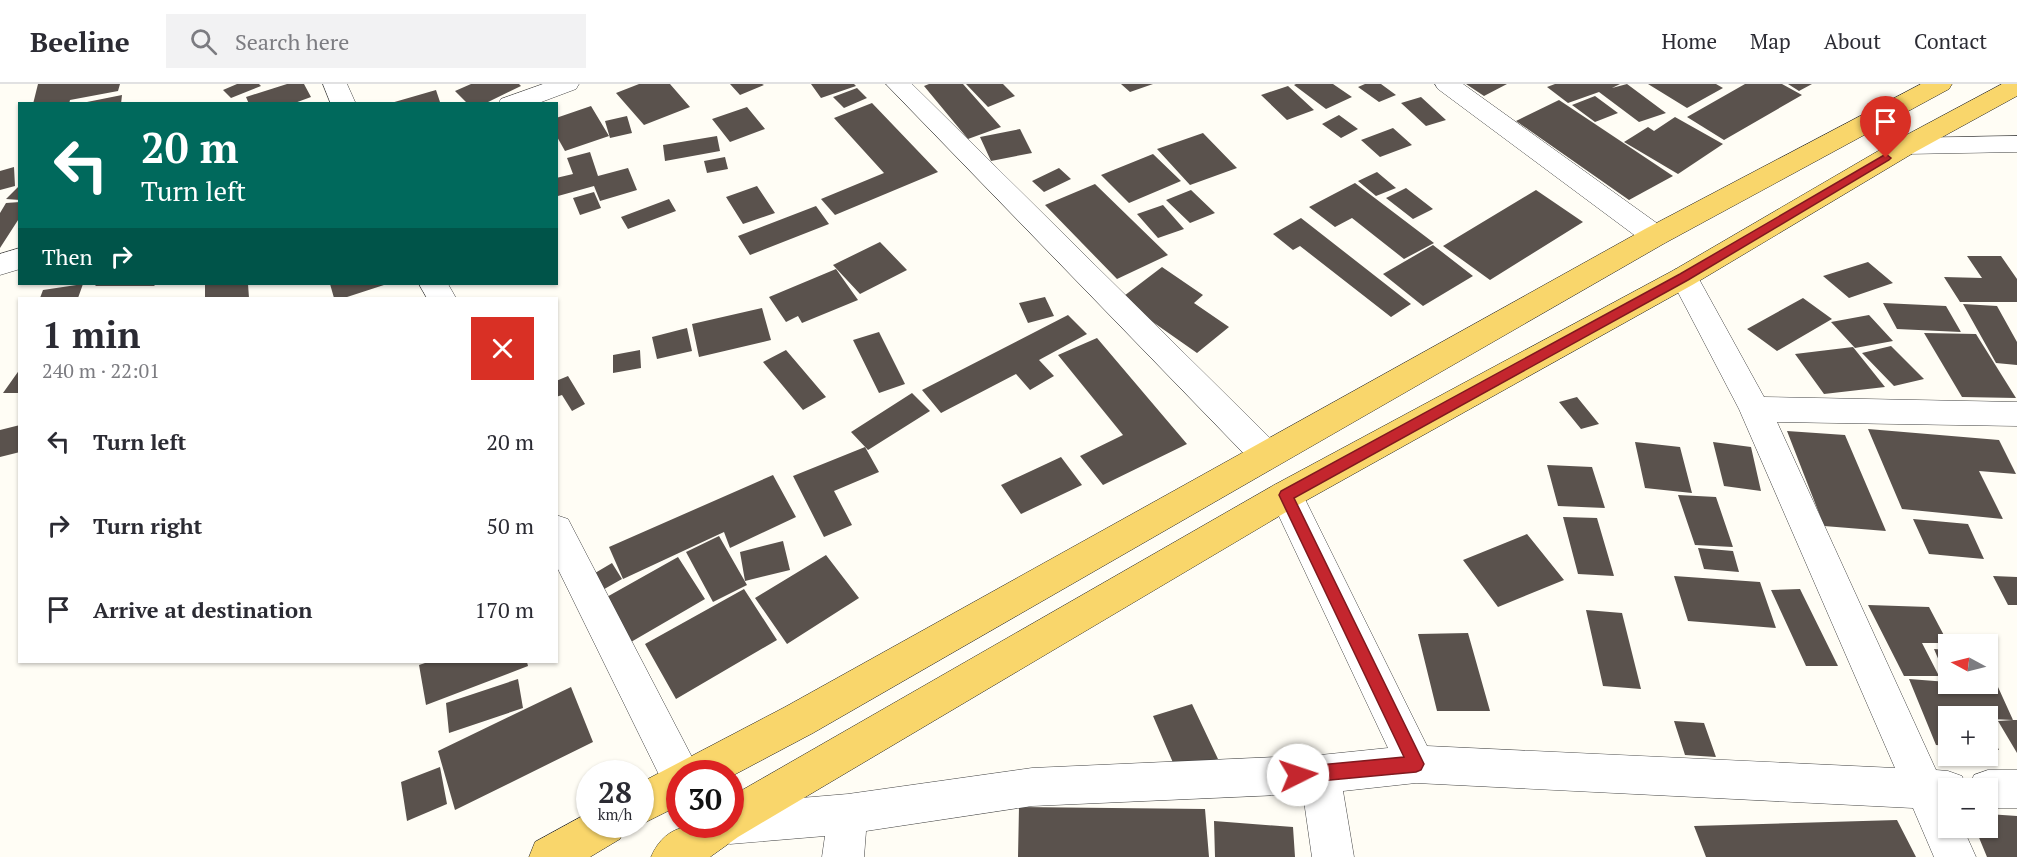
<!DOCTYPE html>
<meta charset="utf-8">
<style>
body{margin:0;font-family:"PT Serif",serif;background:#f2f2f3;color:#2b2b33;height:100vh;display:flex;flex-direction:column;font-size:22px;white-space:nowrap}
*{box-sizing:border-box;margin:0}
p{font-size:20px;color:#7c7c81}
.icon{flex:none;width:33px;height:33px;fill:none;stroke:currentColor;stroke-width:2;stroke-linecap:round;stroke-linejoin:round}
.map{position:relative;flex:1;overflow:hidden}
.sheet{position:absolute;left:18px;top:213px;width:540px;height:366px;display:flex;flex-direction:column;background:#fff;border-radius:0px;box-shadow:0 2px 4px #0004}
.sheet>*{flex:none}
.top-card{position:absolute;left:18px;top:18px;width:540px;height:183px;border-radius:0px;box-shadow:0 2px 4px #0004;background:#00695c;color:#fff;overflow:hidden}
.needle{width:39px;rotate:277deg}
.buttons{position:absolute;left:1938px;top:550px;display:grid;gap:12px}
.buttons a{display:grid;place-items:center;width:60px;height:60px;border-radius:0px;background:#fff;box-shadow:0 2px 4px #0004;font-size:30px}
.speed{position:absolute;left:576px;top:676px;display:flex;gap:12px;font-size:30px;font-weight:700;text-align:center}
.speed>*{display:grid;place-content:center;width:78px;height:78px;border-radius:50%;background:#fff;box-shadow:0 2px 4px #0004;line-height:1}
.speed small{font-size:15px;font-weight:400}
.speed .limit{border:9px solid #d22;background:#fff;color:#111}
.pin{position:absolute;display:grid;place-items:center;width:51px;height:51px;color:#fff;margin:-62px -26px;border-radius:50% 50% 50% 0;rotate:-45deg;box-shadow:0 0 6px #0007}
.pin .icon{rotate:45deg}
.me{position:absolute;width:66px;margin:-33px;rotate:86deg;stroke-linejoin:round;filter:drop-shadow(0 0 4px #0008)}
.turn{display:flex;align-items:center;gap:21px;height:126px;padding:0 24px;font-size:27px}
.turn .icon{width:78px;height:78px;stroke-width:2.5}
.turn b{display:block;font-size:42px;line-height:51px}
.then{display:flex;align-items:center;height:57px;padding:0 24px;background:#0003;gap:12px;font-size:22px}
.round{display:grid;place-items:center;flex:none;width:63px;height:63px;border-radius:0px;background:#f2f2f3}
.headline{display:flex;align-items:center;justify-content:space-between;height:102px;padding:0 24px}
h1{font-size:36px;font-weight:700;line-height:45px}
ul{padding:0;list-style:none}
li{display:flex;align-items:center;gap:18px;height:84px;padding:0 24px}
li div{flex:1}
li b{display:block;font-size:22px}
li em{font-style:normal}
header{display:flex;align-items:center;gap:36px;box-sizing:border-box;height:84px;padding:0 30px;background:#fff;border-bottom:2px solid #e1e1e2}
header strong{font-size:28px}
nav{display:flex;gap:33px;margin-inline-start:auto;font-size:21px}
.search{width:420px;height:54px;background:#f2f2f3;display:flex;align-items:center;gap:15px;box-sizing:border-box;padding:0 21px;border-radius:0px;color:#7c7c81;font-size:22px}
.map>svg:first-child{display:block}
</style>
<header>
<strong>Beeline</strong>
<div class="search"><svg class="icon" aria-label="search" viewBox="0 0 24 24"><circle cx="10" cy="10" r="6"/><path d="M15 15l6 6"/></svg>Search here</div>
<nav><a>Home</a><a>Map</a><a>About</a><a>Contact</a></nav>
</header>
<div class="map">
<svg width="2017" height="773" viewBox="0 0 2017 773">
<rect width="100%" height="100%" fill="#fffdf5"/>
<path fill="#5a524d" d="M38,0H120L118,7L70,16L69,20H33Z
M237,0H259L261,2L231,14L223,6Z
M287,0H304L311,13L292,20H249L246,13Z
M471,0H519L521,2L484,20H468L455,7Z
M639,0H670L690,23L644,41L616,9Z
M730,0H762L764,1L740,11Z
M811,0H854L856,2L821,14Z
M929,0H963L1001,43L968,55L924,2Z
M966,0H1003L1015,12L988,23Z
M1121,0H1153L1130,8Z
M1296,0H1333L1352,13L1326,25L1294,1Z
M1365,0H1381L1396,11L1379,18L1358,3Z
M1466,0H1507L1484,12Z
M1555,0H1620L1612,4L1627,0L1666,29L1639,38L1599,8L1568,19L1547,3Z
M1648,0H1716L1723,4L1687,24Z
M1745,0H1782L1802,11L1724,56L1687,33Z
M1788,0H1812L1799,7Z
M1288,2L1314,26L1287,36L1261,11Z
M857,4L867,14L844,24L833,13Z
M436,6L440,18L392,20L391,19Z
M122,11L121,20H87V18Z
M1595,12L1618,29L1595,38L1572,21Z
M1421,13L1446,36L1426,42L1401,19Z
M1559,16L1673,92L1629,116L1516,37Z
M872,19L938,88L835,131L821,115L884,89L834,34Z
M591,22L609,52L565,67L556,51V34Z
M747,23L765,45L730,58L712,35Z
M1339,31L1358,45L1341,54L1322,40Z
M627,32L632,49L610,54L605,37Z
M1675,33L1723,60L1678,90L1624,58L1648,43L1654,47Z
M1393,44L1412,61L1380,73L1361,56Z
M1020,45L1032,69L991,77L980,53Z
M1203,49L1237,84L1190,101L1157,65Z
M717,52L720,67L665,77L663,61Z
M590,68L598,92L628,84L637,106L600,117L594,102L558,112L556,94L573,90L567,74Z
M1153,70L1181,97L1129,119L1101,91Z
M725,73L728,85L707,89L704,77Z
M14,83L15,102L0,106V87Z
M1059,84L1071,95L1044,108L1032,97Z
M1377,88L1396,104L1376,112L1358,97Z
M1355,99L1434,159L1404,175L1352,134L1335,143L1309,123Z
M1095,100L1168,171L1117,195L1045,121Z
M20,101V116L6,115Z
M757,102L775,129L743,140L726,113Z
M1406,104L1433,125L1413,135L1386,114Z
M1191,106L1215,129L1190,139L1166,116Z
M1536,106L1583,138L1490,196L1443,162Z
M594,108L601,124L580,131L573,114Z
M669,115L676,127L628,145L621,133Z
M20,118V133L0,164V129L6,119Z
M1163,121L1184,145L1158,154L1137,130Z
M816,122L829,140L750,171L738,152Z
M1301,134L1411,220L1391,233L1300,162L1293,166L1273,150Z
M880,158L907,186L860,210L833,181Z
M1433,161L1473,192L1423,222L1383,190Z
M1967,172H2001L2017,195V218H1960L1944,193L1982,194Z
M1868,178L1893,199L1849,214L1823,192Z
M1162,183L1203,211L1194,219L1229,243L1197,269L1120,215Z
M836,185L858,216L802,239L798,232L786,238L769,213Z
M83,200L78,214H40L43,206Z
M97,200H156L154,202H95Z
M205,200H248L249,214H205Z
M330,200H387L344,214H334Z
M1045,213L1054,232L1028,239L1019,219Z
M1803,214L1832,235L1777,267L1747,245Z
M1883,219L1946,222L1961,248L1897,245Z
M1963,220L1997,222L2017,258V281L1996,279Z
M762,224L771,256L699,273L692,240Z
M1068,231L1087,250L1039,276L1054,292L1030,306L1016,290L941,329L922,306Z
M1869,231L1893,257L1855,264L1831,238Z
M687,244L692,267L657,275L652,253Z
M879,248L905,300L879,309L853,256Z
M1924,249L1976,250L2016,314L1962,313Z
M1097,254L1187,360L1103,401L1080,372L1123,351L1058,271Z
M1891,262L1924,295L1894,302L1862,269Z
M1853,263L1885,303L1824,310L1795,270Z
M640,266L641,284L613,289V271Z
M786,266L826,313L803,326L763,278Z
M20,285V309H3Z
M568,292L585,320L572,327L562,311L556,313V297Z
M912,309L930,327L868,366L851,348Z
M1577,313L1599,340L1581,345L1559,318Z
M20,341V368L0,373V346Z
M1868,345L1999,356L2016,390L1979,387L2003,435L1902,425Z
M1787,347L1845,351L1886,447L1824,442Z
M1635,358L1680,363L1692,409L1645,404Z
M1713,358L1751,363L1761,407L1724,402Z
M865,363L879,388L834,407L852,441L824,453L793,392Z
M1061,373L1082,401L1021,430L1001,401Z
M1547,381L1592,383L1605,424L1558,422Z
M773,391L796,433L730,464L724,448L623,495L609,463Z
M1678,411L1716,413L1733,463L1695,461Z
M1563,433L1597,434L1614,492L1578,490Z
M1913,435L1968,440L1984,475L1929,470Z
M1527,450L1564,496L1498,523L1463,476Z
M719,452L747,501L713,518L686,468Z
M783,457L790,486L745,497L740,468Z
M1698,464L1733,467L1739,488L1704,485Z
M826,471L859,514L787,560L755,514Z
M678,473L705,515L631,558L605,514Z
M612,479L622,495L599,508L590,492Z
M1674,492L1760,498L1776,544L1688,537Z
M1993,492L2017,493V521H2008Z
M744,505L777,556L676,615L645,560Z
M1800,505L1838,582H1806L1771,506Z
M1868,521L1929,523L1948,559H1922L1939,592H1904Z
M1586,526L1622,529L1641,605L1603,602Z
M1468,549L1490,627H1437L1418,550Z
M1934,565L1948,566V600H1988V581L2013,636L1948,633V662L1936,661L1909,595L1948,598Z
M428,578H527L528,582L426,621L419,581Z
M518,595L523,624L449,649L446,619Z
M571,603L593,658L455,726L438,667Z
M1192,620L1218,675L1177,688L1153,632Z
M2013,636H2017V669L1998,637Z
M1674,637L1704,639L1716,673L1685,671Z
M1988,642L1999,666L1988,665Z
M440,683L447,720L407,737L401,698Z
M1019,723L1205,725L1209,773H1018Z
M1988,730L2017,732V773H1987L1975,744H1988Z
M1897,736L1916,773H1706L1694,742Z
M1214,737L1293,743L1295,773H1215Z"/>
<g fill="none" stroke-linecap="round" stroke-linejoin="round">
<defs>
<path id="minor" d="M323,0H347L356,20H331Z
M543,0H579L576,5L536,20H498L501,15Z
M886,0H912L1278,362L1282,371L1278,380L1266,384L1254,380Z
M1435,0H1463L1665,145L1669,152L1665,159L1655,162L1645,159L1438,5Z
M2017,52V68L1906,70L1897,68L1893,62L1897,56L1906,54Z
M20,164V185L0,191V170Z
M1684,183L1694,186L1764,313L2017,318V342L1777,338L1936,686L1948,687L1962,692L1967,705H1948V744H1963L1976,773H1934L1913,724L1416,699L1343,707L1354,773H1312L1303,710L1032,722L866,747L864,773H822L825,752L730,760L716,754L710,741H730V720L848,710L1032,684L1320,671L1388,664L1269,411L1274,401L1286,397L1298,401L1427,662L1895,684L1739,325L1670,193L1674,186Z
M419,200H448L456,214H427Z
M556,431L568,435L694,677L699,690H680V710L666,705L556,481Z
M1988,686H2017V724H1988V705H1968L1974,691Z"/>
<path id="major" d="M1921,0H1952L1949,5L1665,159L813,649L730,693V690H680V721L640,741V699L785,623L1645,145Z
M2002,0H2017V12L1915,68L1694,200L1298,421L738,753L710,773H651C667,736 697,741 730,741V713L1274,401L1674,186L1897,56Z
M590,728V741H626L620,755L590,773H529L535,758Z"/>
</defs>
<use href="#minor" stroke="#444" stroke-width="1"/>
<use href="#major" stroke="#222" stroke-width="1"/>
<use href="#minor" fill="#fff" fill-rule="evenodd"/>
<use href="#major" fill="#f9d66b" fill-rule="evenodd"/>
</g>
<path fill="#c4262e" stroke="#7f191e" stroke-width="1.5" d="M1886,70L1891,74L1889,76L1688,196L1294,414L1424,680L1421,686L1416,688L1298,699L1292,696L1289,691L1292,685L1298,683L1404,673L1279,411L1281,407L1680,190Z"/>
</svg>
<div class="buttons">
<a><svg class="needle" viewBox="-14 -14 28 28"><path d="M0-13l5 13h-10z" fill="#e53935"/><path d="M0 13l5-13h-10z" fill="#7c7c81"/></svg></a>
<a>+</a>
<a>−</a>
</div>
<div class="speed"><div>28<small>km/h</small></div><div class="limit">30</div></div>
<div class="pin" style="left:1886px;top:74px;background:#d93025"><svg class="icon" aria-label="arrive" viewBox="0 0 24 24"><path d="M6 21V4h12l-3 4 3 4H6"/></svg></div>
<svg class="me" style="left:1298px;top:691px" viewBox="-20 -20 40 40"><circle r="19" fill="#fff"/><path d="M0-13L10 11 0 6-10 11z" fill="#c4262e"/></svg>
<div class="top-card">
<div class="turn"><svg class="icon" aria-label="left" viewBox="0 0 24 24"><path d="M17 20v-9H6M10 6l-5 5 5 5"/></svg><div><b>20 m</b>Turn left</div></div>
<div class="then">Then<svg class="icon" aria-label="right" viewBox="0 0 24 24"><path d="M7 20v-9h11M14 6l5 5-5 5"/></svg></div>
</div>
<section class="sheet">
<div class="headline"><div><h1>1 min</h1><p>240 m · 22:01</p></div><a class="round" style="background:#d93025;color:#fff"><svg class="icon" aria-label="close" viewBox="0 0 24 24"><path d="M6 6l12 12M18 6L6 18"/></svg></a></div>
<ul>
<li><svg class="icon" aria-label="left" viewBox="0 0 24 24"><path d="M17 20v-9H6M10 6l-5 5 5 5"/></svg><div><b>Turn left</b></div><em>20 m</em></li>
<li><svg class="icon" aria-label="right" viewBox="0 0 24 24"><path d="M7 20v-9h11M14 6l5 5-5 5"/></svg><div><b>Turn right</b></div><em>50 m</em></li>
<li><svg class="icon" aria-label="arrive" viewBox="0 0 24 24"><path d="M6 21V4h12l-3 4 3 4H6"/></svg><div><b>Arrive at destination</b></div><em>170 m</em></li>
</ul>
</section>
</div>
